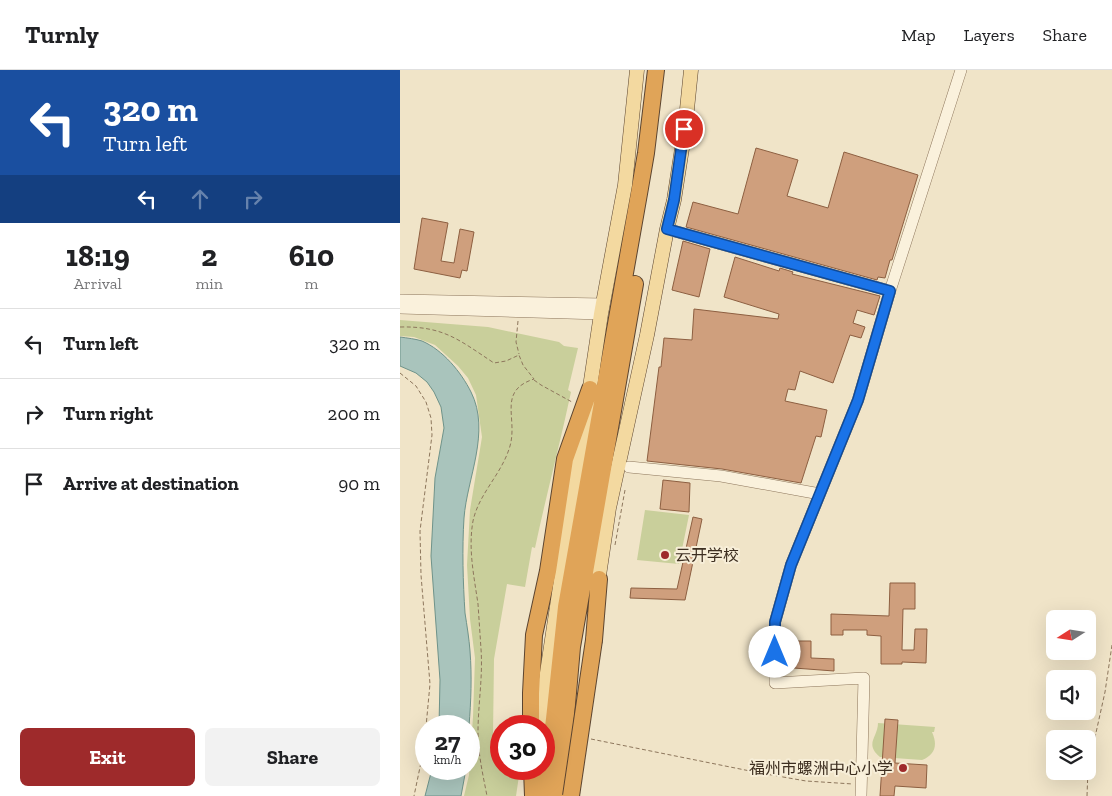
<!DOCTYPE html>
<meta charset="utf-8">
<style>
body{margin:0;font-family:"Zilla Slab","Noto Sans SC",serif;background:#f2f2f2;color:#202124;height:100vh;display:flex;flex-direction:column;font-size:19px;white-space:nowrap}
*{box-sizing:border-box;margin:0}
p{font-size:16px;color:#757577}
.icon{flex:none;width:28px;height:28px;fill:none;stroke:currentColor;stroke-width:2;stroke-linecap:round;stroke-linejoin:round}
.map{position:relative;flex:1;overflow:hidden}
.sheet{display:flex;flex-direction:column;background:#fff;width:400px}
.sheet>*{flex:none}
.banner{background:#1a4fa0;color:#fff;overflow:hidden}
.needle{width:32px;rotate:258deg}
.buttons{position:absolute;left:646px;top:540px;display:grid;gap:10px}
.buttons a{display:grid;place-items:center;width:50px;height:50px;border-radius:8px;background:#fff;box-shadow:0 5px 20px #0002;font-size:25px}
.speed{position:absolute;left:15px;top:645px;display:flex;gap:10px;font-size:25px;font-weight:700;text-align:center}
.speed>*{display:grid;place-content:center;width:65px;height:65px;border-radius:50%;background:#fff;box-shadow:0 5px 20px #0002;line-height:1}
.speed small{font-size:12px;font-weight:400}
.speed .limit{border:8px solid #d22;background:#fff;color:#111}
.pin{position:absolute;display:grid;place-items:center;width:42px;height:42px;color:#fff;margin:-21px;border:2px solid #fff;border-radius:50%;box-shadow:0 1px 5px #0007}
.me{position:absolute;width:55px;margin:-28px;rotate:0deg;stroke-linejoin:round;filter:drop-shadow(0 0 4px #0008)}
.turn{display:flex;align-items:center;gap:18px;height:105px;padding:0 20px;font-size:22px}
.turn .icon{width:65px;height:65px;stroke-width:2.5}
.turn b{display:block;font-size:35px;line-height:42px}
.lanes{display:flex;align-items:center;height:48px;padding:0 20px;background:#0003;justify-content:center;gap:25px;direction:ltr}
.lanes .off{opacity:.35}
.eta{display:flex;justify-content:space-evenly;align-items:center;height:85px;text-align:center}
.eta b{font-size:30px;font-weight:700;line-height:35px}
.button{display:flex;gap:10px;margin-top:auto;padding:10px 20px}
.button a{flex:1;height:58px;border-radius:8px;background:#9e2a2b;color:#fff;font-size:20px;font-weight:700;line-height:58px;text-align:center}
.button a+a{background:#f2f2f2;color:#202124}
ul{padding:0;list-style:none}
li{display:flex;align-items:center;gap:15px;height:70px;padding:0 20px;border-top:1px solid #e0e0e0}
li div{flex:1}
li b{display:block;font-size:19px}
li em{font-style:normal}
header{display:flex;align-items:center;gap:30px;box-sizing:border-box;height:70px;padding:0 25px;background:#fff;border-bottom:1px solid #e0e0e0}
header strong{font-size:24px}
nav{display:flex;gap:28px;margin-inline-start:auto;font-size:18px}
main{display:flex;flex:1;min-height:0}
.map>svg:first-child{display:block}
</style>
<header>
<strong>Turnly</strong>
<nav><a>Map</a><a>Layers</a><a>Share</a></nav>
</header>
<main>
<section class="sheet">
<div class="banner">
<div class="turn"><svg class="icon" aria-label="left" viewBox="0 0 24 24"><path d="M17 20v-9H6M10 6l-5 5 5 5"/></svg><div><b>320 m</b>Turn left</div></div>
<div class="lanes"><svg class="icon" aria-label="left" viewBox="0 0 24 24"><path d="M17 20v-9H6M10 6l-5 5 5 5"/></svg><svg class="icon off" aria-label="ahead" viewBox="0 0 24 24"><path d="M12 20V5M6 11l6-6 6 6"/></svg><svg class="icon off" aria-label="right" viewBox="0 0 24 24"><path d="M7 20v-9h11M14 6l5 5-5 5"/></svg></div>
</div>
<div class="eta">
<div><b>18:19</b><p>Arrival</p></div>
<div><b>2</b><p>min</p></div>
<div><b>610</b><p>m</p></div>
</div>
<ul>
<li><svg class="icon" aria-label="left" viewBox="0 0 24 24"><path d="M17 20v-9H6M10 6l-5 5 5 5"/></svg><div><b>Turn left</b></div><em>320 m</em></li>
<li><svg class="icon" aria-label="right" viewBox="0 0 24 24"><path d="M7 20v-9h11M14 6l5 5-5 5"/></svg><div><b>Turn right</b></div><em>200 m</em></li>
<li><svg class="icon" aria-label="arrive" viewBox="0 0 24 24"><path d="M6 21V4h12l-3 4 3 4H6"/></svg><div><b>Arrive at destination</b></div><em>90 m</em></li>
</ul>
<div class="button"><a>Exit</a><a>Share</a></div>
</section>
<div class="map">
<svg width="712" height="726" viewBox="0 0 712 726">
<rect width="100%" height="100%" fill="#f0e4c8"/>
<path fill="#c9cf9b" d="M0,250L88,257L159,272L164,276L178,278L168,320L171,322C160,374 146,426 135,478L132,477L125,517L107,514L94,589L93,665L101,667V699H120L116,726H64L69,705L73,647L75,588L70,549L67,495L70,440L82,367L76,325L68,308L58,296L35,275L14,267L0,266Z
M245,440L289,445L279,494L237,490Z
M478,653L535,657L534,662H532C538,675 535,685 522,690L480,687C464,674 478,667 478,653Z"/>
<path fill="#a9c4bc" stroke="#6f938a" d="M0,267C7,268 16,269 22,271C43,280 61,302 71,322C91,362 67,408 64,448C62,479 63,512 65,543C67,556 69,568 70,581C72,606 71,631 69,656H39L40,610L31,486L35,408L44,358L41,337L34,322L27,312L16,303L0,296Z
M32,699H66L61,726H25Z"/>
<path fill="#cf9f7d" stroke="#8d5f41" d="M356,78L398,90L387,126L428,138L444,82L518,105L492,190H490L485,208L478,207L477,210L286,157L293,132L338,144Z
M22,148L48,153L41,191L54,193L60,159L74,162L67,201L62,200L60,208L14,199Z
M283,171L310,179L299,227L272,220Z
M335,187L379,201L380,198L393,202L392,204L480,226L474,245L457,240L453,253L465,257L461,268L450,265L433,313L400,301L395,320L388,319L385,331L427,340L421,367L416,366L401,413L322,399L247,391L259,297H261L264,268L292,270L294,239L378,249L379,244L324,227Z
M263,410L290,413L289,442L260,439Z
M293,447L302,449L285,530L230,528L231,518L277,519Z
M490,513H515V539H503L502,580H514L515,559H527L526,593L502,592V594H481V566L467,565V560H443V565H431V544L489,546Z
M395,571H411V588L434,589V601L394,598Z
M485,649L498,650L495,693L527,695L526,718L495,716L494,726H480Z"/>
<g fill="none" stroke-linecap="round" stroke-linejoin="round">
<defs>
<path id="minor" d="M267,159L490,221
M0,230L203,234
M0,238L201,244
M229,397L321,406L420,424
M461,726L464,608L375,613V552L391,495L458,330L490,221L561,0"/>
<path id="major" d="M197,519L209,438L247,265L267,159L274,130L285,59L291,0
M139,656L201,244L225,115L237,0"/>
<path id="highway" d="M194,570L199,509
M131,656V623L134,565L148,501L165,389L190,319
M132,699L133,726
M144,726L154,649L166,537L240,118L246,83L256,0
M159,726L172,577L235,214"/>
</defs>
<use href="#minor" stroke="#8d765c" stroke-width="12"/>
<use href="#major" stroke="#5b4430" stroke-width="15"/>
<use href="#highway" stroke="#5b4430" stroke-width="18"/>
<path stroke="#8d765c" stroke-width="1" stroke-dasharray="4 2.5" stroke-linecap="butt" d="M118,251L116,272L119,284
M0,257C44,256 59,270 94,293L106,291L119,285L123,295L134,309C97,321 118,348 110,376C102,404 79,423 73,451C68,479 74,506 78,534C79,549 80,564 81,579C83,607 78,635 78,662C78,684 83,705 87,726
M0,303L16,316L26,332L31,348L32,365L20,461L21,505L30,614L24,678L14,726
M134,310L141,315L172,332
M215,475L225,420
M191,669L360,703L406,711L453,714
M687,726L688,699L705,622L712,575"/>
<use href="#minor" stroke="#faf1dc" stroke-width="11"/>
<use href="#major" stroke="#f3d9a0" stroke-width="14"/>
<use href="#highway" stroke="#e0a458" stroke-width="16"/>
<defs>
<path id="highway-bridge" d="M171,726L194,570"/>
</defs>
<use href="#highway-bridge" stroke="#5b4430" stroke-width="18" stroke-linecap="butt"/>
<use href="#highway-bridge" stroke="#e0a458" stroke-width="16"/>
</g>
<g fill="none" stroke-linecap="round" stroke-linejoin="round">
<defs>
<path id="route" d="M284,59L274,130L267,159L490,221L458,330L391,495L375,552V582"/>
</defs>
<use href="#route" stroke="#114b97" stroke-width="12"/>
<use href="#route" stroke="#1a73e8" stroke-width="9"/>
</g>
<g fill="#9e2a2b" stroke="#f7eed8" stroke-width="2">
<circle cx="265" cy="485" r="5"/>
<circle cx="503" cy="698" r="5"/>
</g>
<g text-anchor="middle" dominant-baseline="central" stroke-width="4" stroke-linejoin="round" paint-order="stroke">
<g font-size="16" fill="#3d2e20" stroke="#f7eed8" text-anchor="start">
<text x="275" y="485">云开学校</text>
<text x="493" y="698" text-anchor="end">福州市螺洲中心小学</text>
</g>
</g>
</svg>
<div class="buttons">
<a><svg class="needle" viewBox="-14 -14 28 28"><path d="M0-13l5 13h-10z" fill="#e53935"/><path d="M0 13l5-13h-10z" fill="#757577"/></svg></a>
<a><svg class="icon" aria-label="sound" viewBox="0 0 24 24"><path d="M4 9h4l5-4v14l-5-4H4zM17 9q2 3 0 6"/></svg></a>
<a><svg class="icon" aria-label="layers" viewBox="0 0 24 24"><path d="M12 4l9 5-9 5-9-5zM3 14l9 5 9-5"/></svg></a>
</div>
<div class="speed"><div>27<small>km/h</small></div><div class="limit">30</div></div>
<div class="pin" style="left:284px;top:59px;background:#d93025"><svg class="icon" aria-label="arrive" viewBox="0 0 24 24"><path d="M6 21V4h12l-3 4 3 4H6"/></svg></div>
<svg class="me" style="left:375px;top:582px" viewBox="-20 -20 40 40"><circle r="19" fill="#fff"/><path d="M0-13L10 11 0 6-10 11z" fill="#1a73e8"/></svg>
</div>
</main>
